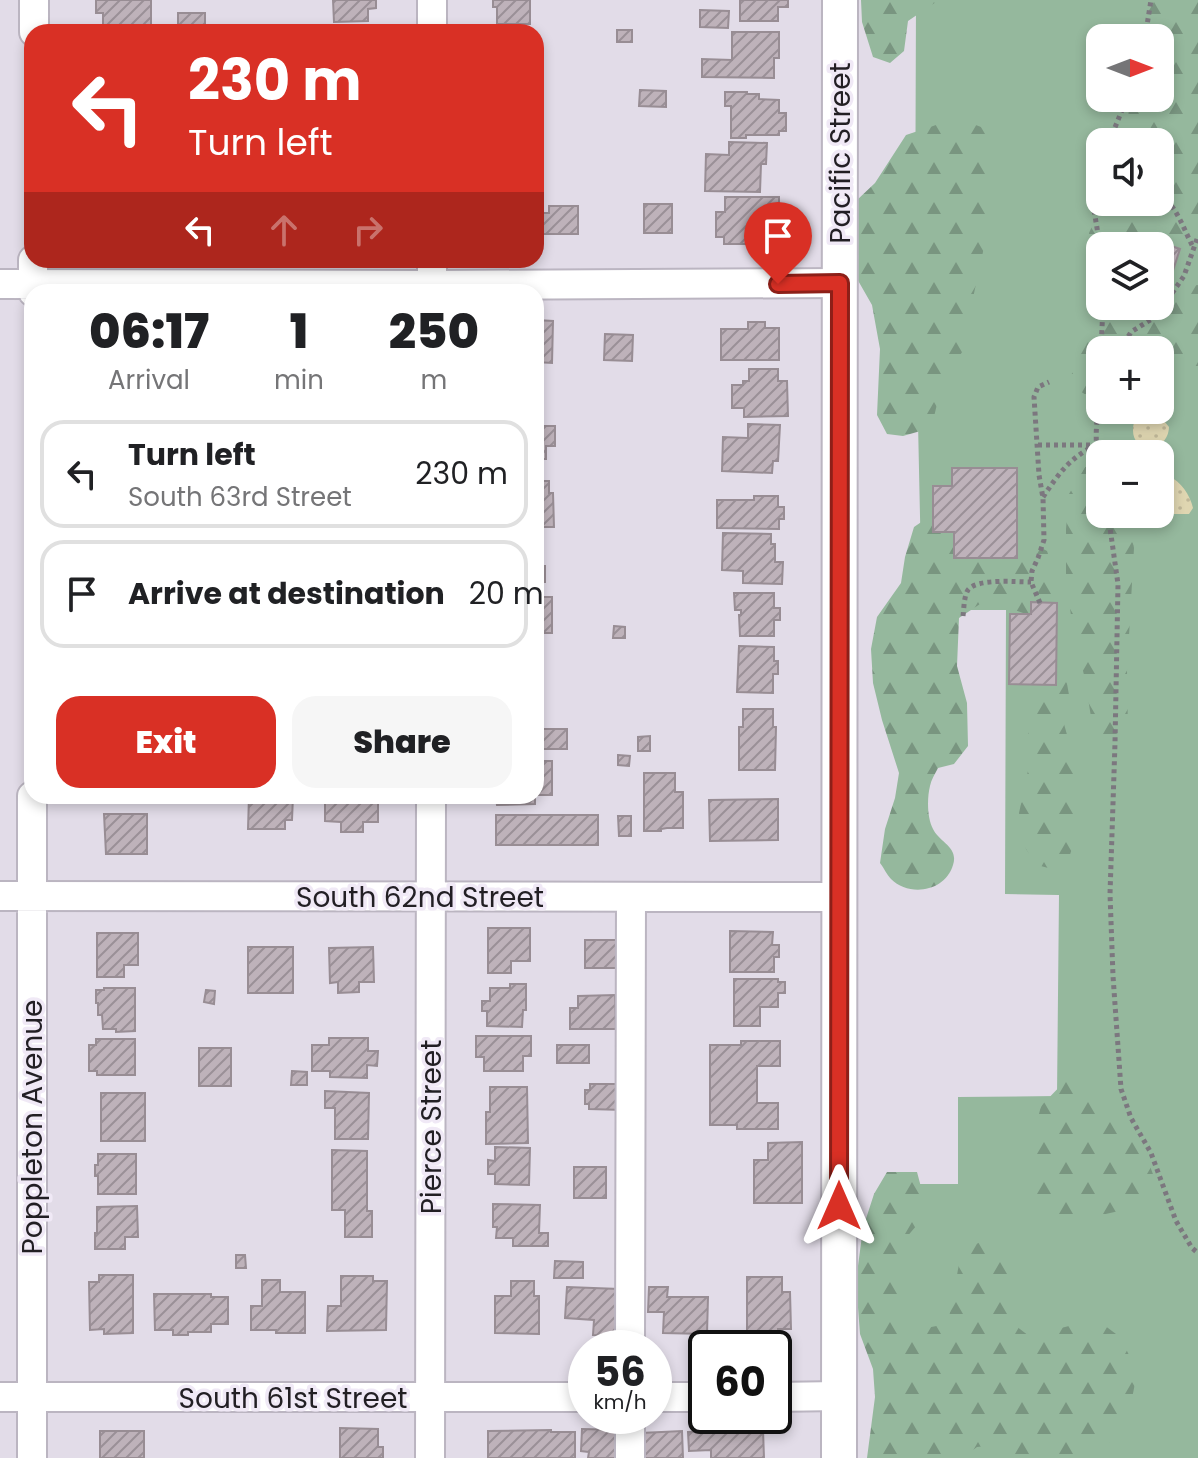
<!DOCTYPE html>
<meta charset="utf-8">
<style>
body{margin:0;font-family:Poppins,sans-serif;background:#f6f6f6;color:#202124;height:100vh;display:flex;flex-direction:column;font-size:30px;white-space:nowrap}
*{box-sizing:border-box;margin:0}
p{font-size:26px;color:#757577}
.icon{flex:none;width:44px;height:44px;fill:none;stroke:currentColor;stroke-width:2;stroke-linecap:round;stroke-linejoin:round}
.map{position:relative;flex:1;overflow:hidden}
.side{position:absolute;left:24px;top:284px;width:520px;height:520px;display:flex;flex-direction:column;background:#fff;border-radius:24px;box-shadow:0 4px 12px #0003}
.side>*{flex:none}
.banner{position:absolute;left:24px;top:24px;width:520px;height:244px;border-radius:24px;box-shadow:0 4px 12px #0003;background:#d93025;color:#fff;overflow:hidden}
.needle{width:52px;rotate:90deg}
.fabs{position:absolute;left:1086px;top:24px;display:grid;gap:16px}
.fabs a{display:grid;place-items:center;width:88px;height:88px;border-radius:16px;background:#fff;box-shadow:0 4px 12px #0003;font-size:40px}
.speed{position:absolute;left:568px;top:1330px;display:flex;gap:16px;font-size:40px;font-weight:700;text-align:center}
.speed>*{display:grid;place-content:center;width:104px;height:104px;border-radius:50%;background:#fff;box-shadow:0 4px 12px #0003;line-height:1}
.speed small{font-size:20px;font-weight:400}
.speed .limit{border:4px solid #111;border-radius:12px;background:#fff;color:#111}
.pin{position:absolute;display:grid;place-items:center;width:68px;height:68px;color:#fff;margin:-82px -34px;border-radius:50% 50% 50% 0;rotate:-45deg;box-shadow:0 0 8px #0007}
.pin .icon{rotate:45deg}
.me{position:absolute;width:88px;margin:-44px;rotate:0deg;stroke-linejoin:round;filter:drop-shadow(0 0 6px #0008)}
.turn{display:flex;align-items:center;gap:28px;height:168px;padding:0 32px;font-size:36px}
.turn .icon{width:104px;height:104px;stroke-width:2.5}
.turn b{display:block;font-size:56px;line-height:68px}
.lanes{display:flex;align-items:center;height:76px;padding:0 32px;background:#0003;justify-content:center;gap:40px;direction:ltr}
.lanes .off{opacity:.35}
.eta{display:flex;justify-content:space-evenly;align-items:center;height:136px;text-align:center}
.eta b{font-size:48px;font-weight:800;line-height:56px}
.primary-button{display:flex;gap:16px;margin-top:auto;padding:16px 32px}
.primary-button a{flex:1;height:92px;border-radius:24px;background:#d93025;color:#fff;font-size:32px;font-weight:800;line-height:92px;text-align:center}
.primary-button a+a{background:#f6f6f6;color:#202124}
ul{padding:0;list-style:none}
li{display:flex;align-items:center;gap:24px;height:108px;margin:0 16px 12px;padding:0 16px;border:4px solid #e0e0e0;border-radius:24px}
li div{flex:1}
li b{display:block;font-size:30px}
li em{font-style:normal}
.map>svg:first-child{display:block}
</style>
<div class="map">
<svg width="1198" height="1458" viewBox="0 0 1198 1458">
<defs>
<pattern id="forest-firs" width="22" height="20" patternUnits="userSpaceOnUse" patternTransform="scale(2)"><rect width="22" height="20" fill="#95b89d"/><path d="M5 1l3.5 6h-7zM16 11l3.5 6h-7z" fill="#799580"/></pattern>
<pattern id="sand-dots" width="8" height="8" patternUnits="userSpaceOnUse" patternTransform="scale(2)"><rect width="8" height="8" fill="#dfd6b1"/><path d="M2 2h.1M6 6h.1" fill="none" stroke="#bfb798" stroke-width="1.8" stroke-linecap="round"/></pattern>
<pattern id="building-hatch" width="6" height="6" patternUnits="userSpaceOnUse" patternTransform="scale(2)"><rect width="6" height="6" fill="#beb2ba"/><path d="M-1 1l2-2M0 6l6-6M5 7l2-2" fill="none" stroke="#9a9097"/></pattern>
</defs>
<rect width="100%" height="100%" fill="#e2dce8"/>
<path fill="#95b89d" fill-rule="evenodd" d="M916,0H1198V1458H880L882,1184H958V1097L1057,1096L1059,895L1005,894L1006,610H922L915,281ZM1100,38H1160V98H1100ZM1100,142H1160V202H1100ZM1100,246H1160V306H1100ZM1100,350H1160V410H1100ZM1100,454H1160V514H1100Z"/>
<path fill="url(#forest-firs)" d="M861,0H939L908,21L904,51L890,63L873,57L862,22Z
M1146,0H1198V243L1175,253L1160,246H1100V306H1160V281L1189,286L1198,285V366H1165L1160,369V350H1100V397L1090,398L1076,388L1071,376L1092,318L1089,233L1103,202H1160V142H1122L1128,119L1130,98H1160V38H1137L1139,22Z
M956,121L973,124L992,131L991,215L968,321L966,346L942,383L933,421L924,430L903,436L887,434L877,415L880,349L872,305L856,277V201L875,183L906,135L936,125Z
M1100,465V514H1128L1134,548L1127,671L1128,736L1117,748L1106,750L1094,736L1085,679L1073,630L1066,579V529L1069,494L1085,467Z
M933,514L996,550L1034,544L1047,551C1055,574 1059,586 1048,609L1026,614L989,601L980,604L959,618L957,666L967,703L968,746L954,764L938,768C935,774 931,780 930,786C927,798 927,818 933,829C939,842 959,847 953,865C945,892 909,897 891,879C887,875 884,868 880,863L885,829L895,798L899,773L882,720L873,683L871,649L877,617L901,583L905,557L914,527Z
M1045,675L1066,678L1069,695L1064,724L1078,774L1074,842L1068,861L1052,869L1037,865L1026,849L1019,813L1029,766L1028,705L1033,685Z
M1067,1079L1105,1105L1140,1139L1154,1177L1151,1193L1138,1205L1119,1211L1070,1222L1046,1221L1036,1214L1026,1195L1036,1158L1035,1130L1041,1106Z
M887,1172H917L925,1202L917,1225L899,1246L893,1276L903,1317L926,1328L947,1324C954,1300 956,1275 962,1250L983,1241L1001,1247L1008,1259V1290L1011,1322L1029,1336L1081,1323L1104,1325L1120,1337L1133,1363L1136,1378L1129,1414L1114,1437L1101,1451L1089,1458H1019L996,1445L977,1447L962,1458H867L875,1397L873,1369L860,1334L856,1281L863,1228L874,1194Z"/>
<path fill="url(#sand-dots)" d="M1138,410H1155L1169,427C1168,453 1132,455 1133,429C1133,423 1137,416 1138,410Z
M1168,476C1181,481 1190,495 1193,508L1189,514H1172L1160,510V477Z"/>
<path fill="url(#building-hatch)" stroke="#988d94" stroke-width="2" d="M96,0H151V25H103V13H96Z
M333,0H376V8L368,9V21L334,22Z
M493,0H530V24H497V7H493Z
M740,0H788V7H778V21H740Z
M700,10L729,11L728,28L700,27Z
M178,13H205V30L178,29Z
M617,30H632V42H617Z
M732,32H779V58H774V78L702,77V59L732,60Z
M640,90L666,91V107L639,106Z
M725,92H747V94H759V99L779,100V113H786V131H779V135H746V138H731V106H725Z
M729,142L767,143L766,164H761L760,192L705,191L706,154L729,155Z
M725,197H779V214H787V240H781V244H724V237H716V212H725Z
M536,199H542V213H549V206H578V234H539V247H536Z
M644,204H672V233H644Z
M1147,238L1180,249L1162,304L1160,303V246H1144Z
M536,320L553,321L552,363L536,362Z
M748,322H765V328H779V360H721V329H748Z
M605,334L633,335L632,361L604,360Z
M749,369H778V381H787L788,416L744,417V408H732V385H743V381H749Z
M748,424L780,425L778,461H773L772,473L722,471L723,437L748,438Z
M536,426H555V446H546V459H536Z
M952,468H1017V558H954V532H933V486H952Z
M536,481H549V493H553L554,527H536Z
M754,496H778V507H784V519H779V529L717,528V500H754Z
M723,533L771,534V544H775V562H783L782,584L743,583V571L722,570Z
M536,566H545V582H536Z
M734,593H774V608H780V620H774V636H740L739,615H741V610H735Z
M536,597H552V633H536Z
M1031,602L1057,603L1056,685L1009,684L1010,614H1031Z
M614,626L625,627V638H613Z
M739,646L774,647V661H778V674H773V693L737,692Z
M743,709H773V727H776L775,770H739V727H743Z
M539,729H567V749H539Z
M650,736V751H638V737Z
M618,755L630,756L629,766L618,765Z
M536,761H552V795H536Z
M644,773H675V792H683V828H667L661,829V831H644Z
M107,796H140V802H107Z
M249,796H293L292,820H285V829H248Z
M325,796H378V822H363V832H341V822L325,821Z
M496,796H535V804L497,805Z
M778,799V840L710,841L709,800Z
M104,814H147V854H106Z
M496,815H598V845H496Z
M618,816H631V836H619Z
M488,928H530V961H511V973H488Z
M730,931L773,932L772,945H779V957H774V972H730Z
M97,933H138V965H124V977H97Z
M585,940H617V968H585Z
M248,947H293V993H248Z
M373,947L374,982H359V992L338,993V982L330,983L329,948Z
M734,979H778V982H785V993H778V1007H760V1026H734Z
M510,984H526V1010H523L522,1027L487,1026V1011H482V1001H490V988H510Z
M104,988H135V1031L116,1032V1029H103L102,1015H98V1003H96V990H104Z
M206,990L215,991L214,1004L204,1002Z
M615,995L616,1029H570V1008H578V996Z
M476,1036H531V1056H523V1071H484V1057H476Z
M329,1038H368V1051H378L377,1066L367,1065V1078L330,1077V1071H312V1045H329Z
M96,1039H135V1075H97V1071H89V1045H96Z
M741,1041H780V1066H757V1103H778V1129H737V1125H710V1045H741Z
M557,1045H589V1063H557Z
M199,1048H231V1086H199Z
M292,1071L307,1072V1085H291Z
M590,1084H625L624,1110L589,1109V1104H585V1090H590Z
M490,1087H527L528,1143L486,1144V1112H490Z
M325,1091L369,1093L368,1139H335V1108H325Z
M101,1093H145V1141H101Z
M802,1142V1203H754V1160H768V1143Z
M495,1147L530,1148L529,1185L495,1184V1174H488V1160L495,1161Z
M332,1150L367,1151V1211H372V1237H345V1210H332Z
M98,1154H136V1194H98V1176H95V1165H98Z
M574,1167H606V1198H574Z
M493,1204L540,1205L539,1233H548V1246H513V1238H496L497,1227H493Z
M137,1206L138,1237H125V1249H95V1233H97V1207Z
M236,1255H245L246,1268H236Z
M555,1261L583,1262V1278H554Z
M99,1275H133V1333L104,1334V1329L90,1330L89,1282H99Z
M341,1276H373V1281H387L386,1330L327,1331L328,1306H341Z
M747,1277H782V1292H790L791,1329H778V1340H764V1334H747Z
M262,1280H280V1292H305V1333H276V1330H251V1306H262Z
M511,1281H534V1296H539V1334L495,1333V1296H511Z
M567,1287L619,1289L618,1336L593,1335L594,1320L565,1318Z
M649,1287H668L667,1297H708L707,1334L663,1333L664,1312H648Z
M154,1294H211V1297H228V1324H211V1332H188V1335H173V1330H155Z
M340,1428L378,1429V1447H383V1458H340Z
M582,1429L620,1430L627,1458H588L589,1452L581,1451Z
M551,1430V1432H575V1458H488V1431Z
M763,1430L764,1458H711V1450L689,1451L688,1432Z
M100,1431H144V1458H100Z
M682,1431L683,1458H641V1433Z"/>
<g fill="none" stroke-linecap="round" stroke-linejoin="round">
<defs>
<path id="minor" d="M34,32V0
M432,32V0
M0,284L432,285L840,283
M33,292V260
M432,292V260
M0,896L840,897
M630,1348L631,897
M0,1397H586
M654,1397H706
M774,1397L839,1396
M32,1458V796
M430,1458L431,796
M630,1458V1416"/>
<path id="major" d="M839,1458L840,0"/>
</defs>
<use href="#minor" stroke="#bbb5c1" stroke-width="32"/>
<use href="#major" stroke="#bbb5c1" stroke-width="38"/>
<path stroke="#7c777f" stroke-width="5" stroke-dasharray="4 4" stroke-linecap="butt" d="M1145,38L1151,0
M1109,142L1127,98
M1100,179L1094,210L1100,246
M1160,195C1177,206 1184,230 1193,247
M1095,210L1104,202
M1101,350L1103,306
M1120,350L1131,332L1163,312L1168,299L1184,276L1198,236
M1100,405C1094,429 1096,449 1100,473
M1038,445H1094
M1043,497C1060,472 1068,460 1095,445
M1108,514L1118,584L1115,743L1110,894L1113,976L1121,1089L1131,1118L1151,1153L1176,1221L1192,1248L1198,1253
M1040,603L1031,582L1032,571L1038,558L1044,540L1043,498L1039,475L1034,397L1038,387L1049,382
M963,616C964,608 964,596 968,590C977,578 1017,582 1031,582"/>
<use href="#minor" stroke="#fff" stroke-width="28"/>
<use href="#major" stroke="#fff" stroke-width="34"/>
</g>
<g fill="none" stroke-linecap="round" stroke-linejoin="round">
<defs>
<path id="route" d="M778,284L840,283L839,1206"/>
</defs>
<use href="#route" stroke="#8d1f18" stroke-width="20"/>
<use href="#route" stroke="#d93025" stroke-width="14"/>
</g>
<g text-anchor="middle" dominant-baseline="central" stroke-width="7" stroke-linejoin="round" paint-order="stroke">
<g font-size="28" fill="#221f24" stroke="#f0e9f6">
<text transform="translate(840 153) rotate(-90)">Pacific Street</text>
<text x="420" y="897">South 62nd Street</text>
<text transform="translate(32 1127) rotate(-90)">Poppleton Avenue</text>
<text transform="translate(431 1127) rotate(-90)">Pierce Street</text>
<text x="293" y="1398">South 61st Street</text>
</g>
</g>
</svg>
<div class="fabs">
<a><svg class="needle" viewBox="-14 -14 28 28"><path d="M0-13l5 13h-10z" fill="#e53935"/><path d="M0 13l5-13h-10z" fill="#757577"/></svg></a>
<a><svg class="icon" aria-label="sound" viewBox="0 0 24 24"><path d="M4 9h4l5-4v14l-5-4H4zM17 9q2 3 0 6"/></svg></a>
<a><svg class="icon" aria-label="layers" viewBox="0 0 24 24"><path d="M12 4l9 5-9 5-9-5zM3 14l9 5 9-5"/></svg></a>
<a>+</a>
<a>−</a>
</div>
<div class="speed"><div>56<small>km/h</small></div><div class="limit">60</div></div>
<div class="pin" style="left:778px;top:284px;background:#d93025"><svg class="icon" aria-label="arrive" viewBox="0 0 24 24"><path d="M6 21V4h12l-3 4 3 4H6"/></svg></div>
<svg class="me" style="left:839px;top:1206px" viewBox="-20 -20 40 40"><path d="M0-17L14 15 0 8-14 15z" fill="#d93025" stroke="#fff" stroke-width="4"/></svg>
<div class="banner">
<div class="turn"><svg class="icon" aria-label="left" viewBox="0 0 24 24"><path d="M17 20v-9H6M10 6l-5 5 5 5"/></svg><div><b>230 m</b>Turn left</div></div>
<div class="lanes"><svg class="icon" aria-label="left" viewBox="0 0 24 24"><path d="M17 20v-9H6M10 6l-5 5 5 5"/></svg><svg class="icon off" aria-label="ahead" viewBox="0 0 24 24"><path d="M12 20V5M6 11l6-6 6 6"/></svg><svg class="icon off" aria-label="right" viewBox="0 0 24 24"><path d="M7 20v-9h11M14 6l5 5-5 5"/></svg></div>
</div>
<section class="side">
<div class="eta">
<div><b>06:17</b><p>Arrival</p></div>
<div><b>1</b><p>min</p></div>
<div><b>250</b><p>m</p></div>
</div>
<ul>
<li><svg class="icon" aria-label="left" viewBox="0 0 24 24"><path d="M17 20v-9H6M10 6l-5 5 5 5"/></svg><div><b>Turn left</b><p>South 63rd Street</p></div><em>230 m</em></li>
<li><svg class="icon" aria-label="arrive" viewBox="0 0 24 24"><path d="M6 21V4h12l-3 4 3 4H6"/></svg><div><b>Arrive at destination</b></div><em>20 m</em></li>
</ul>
<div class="primary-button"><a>Exit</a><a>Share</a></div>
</section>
</div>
